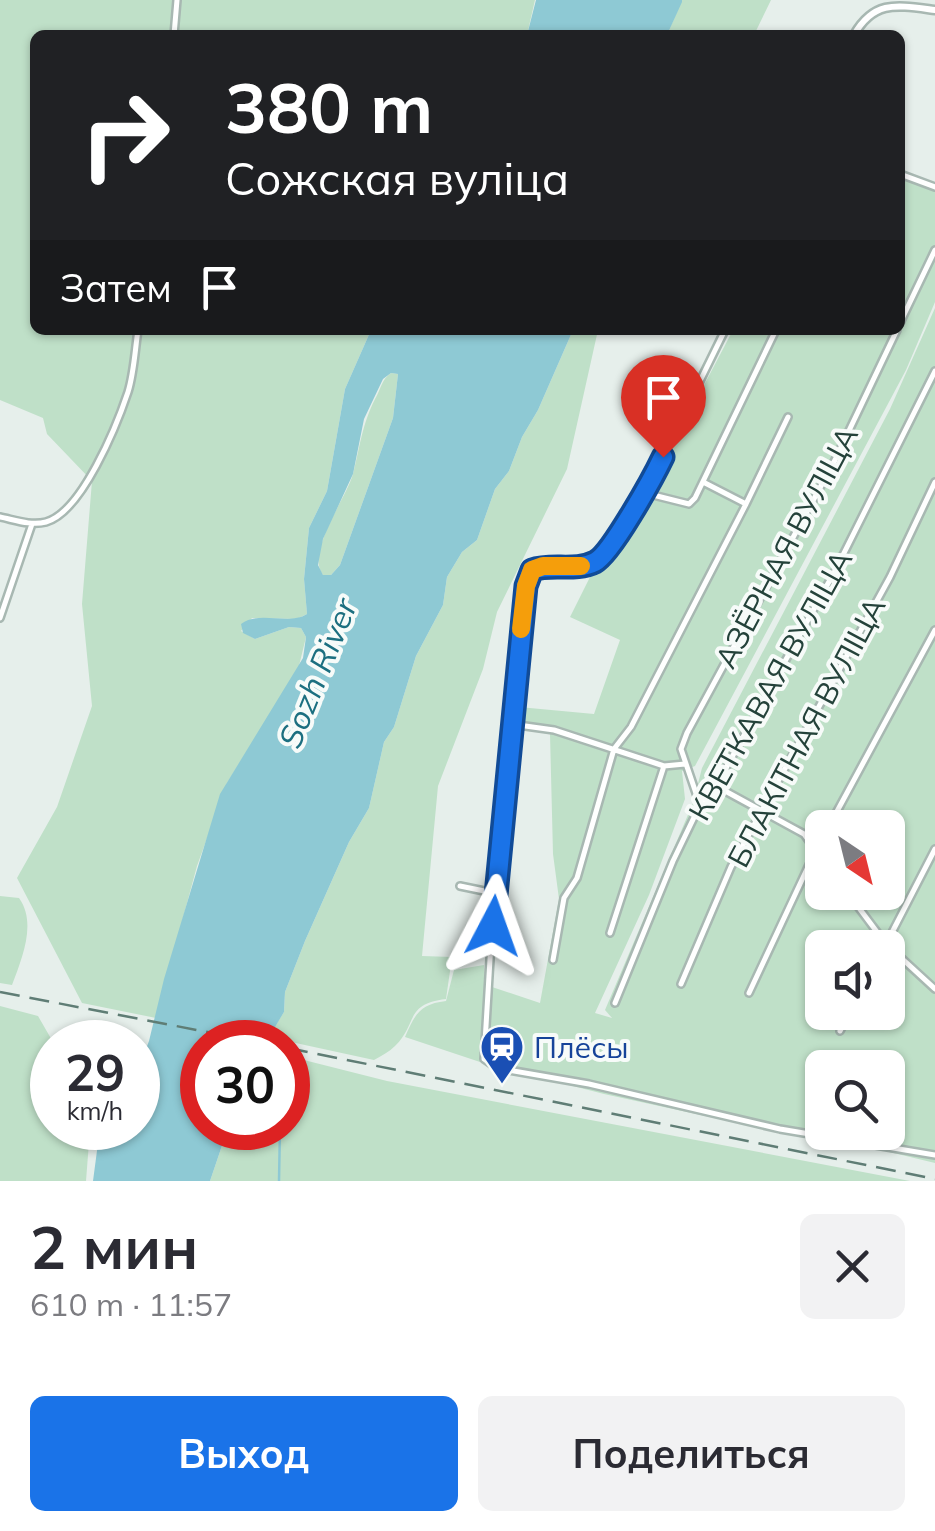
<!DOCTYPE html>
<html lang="ru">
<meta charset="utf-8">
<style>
body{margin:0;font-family:Mulish,sans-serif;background:#f2f2f3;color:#2b2b33;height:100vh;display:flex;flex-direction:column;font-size:38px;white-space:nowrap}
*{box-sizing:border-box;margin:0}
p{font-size:32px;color:#7c7c81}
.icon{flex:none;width:55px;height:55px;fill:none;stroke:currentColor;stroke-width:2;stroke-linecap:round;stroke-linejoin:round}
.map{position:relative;height:1181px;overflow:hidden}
.drawer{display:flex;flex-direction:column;background:#fff;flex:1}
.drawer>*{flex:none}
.guide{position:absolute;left:30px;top:30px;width:875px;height:305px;border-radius:15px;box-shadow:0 2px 8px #0004;background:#202124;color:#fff;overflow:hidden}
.needle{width:65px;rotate:145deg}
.buttons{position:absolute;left:805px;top:810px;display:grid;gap:20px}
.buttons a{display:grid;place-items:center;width:100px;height:100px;border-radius:15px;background:#fff;box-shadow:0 2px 8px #0004;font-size:50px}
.speed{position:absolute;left:30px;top:1020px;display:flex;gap:20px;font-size:50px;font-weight:700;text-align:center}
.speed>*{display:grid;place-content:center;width:130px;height:130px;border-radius:50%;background:#fff;box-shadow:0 2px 8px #0004;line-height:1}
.speed small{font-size:25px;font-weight:400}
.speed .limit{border:15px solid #d22;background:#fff;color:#111}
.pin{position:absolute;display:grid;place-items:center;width:85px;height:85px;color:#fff;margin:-102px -42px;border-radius:50% 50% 50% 0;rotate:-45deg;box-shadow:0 0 10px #0007}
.pin .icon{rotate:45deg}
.me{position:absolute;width:110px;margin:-55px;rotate:4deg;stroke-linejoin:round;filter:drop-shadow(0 0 8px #0008)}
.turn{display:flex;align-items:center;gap:35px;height:210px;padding:0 30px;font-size:45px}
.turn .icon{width:130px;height:130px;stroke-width:2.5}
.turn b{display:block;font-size:70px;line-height:85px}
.then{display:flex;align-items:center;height:95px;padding:0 30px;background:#0003;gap:20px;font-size:38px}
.round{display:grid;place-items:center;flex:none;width:105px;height:105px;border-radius:15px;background:#f2f2f3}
.headline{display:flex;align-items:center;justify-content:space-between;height:170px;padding:0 30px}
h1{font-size:60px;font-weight:700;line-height:75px}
.button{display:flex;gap:20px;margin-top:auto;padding:20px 30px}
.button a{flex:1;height:115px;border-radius:15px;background:#1a73e8;color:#fff;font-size:40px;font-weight:700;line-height:115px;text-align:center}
.button a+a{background:#f2f2f3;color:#2b2b33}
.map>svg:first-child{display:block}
</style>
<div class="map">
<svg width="935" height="1181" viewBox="0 0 935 1181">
<rect width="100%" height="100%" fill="#e6efeb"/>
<path fill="#bfe0c8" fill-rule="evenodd" d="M0,0H535L527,35H35V330H371L345,389L327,491L309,528L304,579L307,614L297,619L252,618L241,631L255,639L289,627L301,628L306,637L298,670L227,783L197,866L156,1018L82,1003L17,878L57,807L92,706L82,604L92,481L47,434L43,418L0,400Z
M682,0H771L754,35H667Z
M900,172L935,186V302L906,370L695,766L682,771L685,799L649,895L595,1013L612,1018L605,1010L693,803L702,768L890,409L935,308V1163L819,1135L779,1132L604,1094L480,1062L405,1037C415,1014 420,1004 446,1001L454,970L484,965L486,985L540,1003L559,899L553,854L550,734L518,729L519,707L594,714L620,640L570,617L598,561L632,522L733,330H900ZM822,828H888V892H822ZM822,948H888V1012H822ZM822,1068H888V1132H822Z
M573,330H598L567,469L497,612L483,669L438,786L422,956L452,957L446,999C404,1004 418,1024 395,1046C389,1052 381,1056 374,1060L268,1037L284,1012L285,992L305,941L349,842L369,808L384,742L394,727L416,656L443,605L447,577L462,552L477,540L495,489L509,471L522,437L538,410Z
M391,373L398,374L393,418L340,565L330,576L323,575C305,553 346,499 353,474C360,446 362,425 375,399C381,389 381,380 391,373Z
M0,896L19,898C37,923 22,958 12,985L0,983Z
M0,1006L38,1016L53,1042L52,1128H95L89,1142L86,1181H0Z
M288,1056L387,1081L910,1181H210L228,1128H288Z"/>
<path fill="#8ec9d4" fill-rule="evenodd" d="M536,0H682V2L667,35H527Z
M371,330H573L538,410L522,437L509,471L495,489L477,540L462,552L447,577L443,605L416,656L394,727L384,742L369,808L349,842L305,941L285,992L284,1012L266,1042H202V1128H228L210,1181H93L100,1128H138V1070L149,1041L164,979L220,794L303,658L306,637L301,628L289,627L255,639L243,633L241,624C260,610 288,626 307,614L304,579L309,528L327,491L345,389ZM391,373L398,374L393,418L340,565L331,575H323L318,565L323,539L353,474L364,419L383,379Z"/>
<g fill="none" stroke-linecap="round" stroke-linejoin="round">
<path stroke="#8ec9d4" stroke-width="2.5" d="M279,1181L280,1128"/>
<defs>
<path id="minor" d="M174,35L177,0
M900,174L935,187
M900,323L935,250
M725,330L647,489L598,561C577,567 552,562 533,570L526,586L494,893L484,1059L497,1068L589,1084L780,1129L935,1155
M645,493L689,504L695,498L776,330
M746,504L788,417
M0,517C15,520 31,526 46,522C82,512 117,425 128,392C134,373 135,350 138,330
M0,618L32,524
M511,724L554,730L664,766L685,764
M716,786L804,834L822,859
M700,805L681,749L687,733L835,460L897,330
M828,828L935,630
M460,886L494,893
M847,892L886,944L935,989
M610,933L664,766
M884,948L935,849
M553,960L564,898L577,878L614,749L631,727L746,504L705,483
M681,984L731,867L890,577L935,482
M749,993L822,837
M615,1003L673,861L700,805L716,786L836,569L935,371
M840,1031L850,1012"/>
<path id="tertiary" d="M854,35C874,0 896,5 935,10"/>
</defs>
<use href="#minor" stroke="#a8b8b2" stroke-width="10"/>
<use href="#tertiary" stroke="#a8b8b2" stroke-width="11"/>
<use href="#minor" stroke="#fff" stroke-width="5"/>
<use href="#tertiary" stroke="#fff" stroke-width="6"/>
<path stroke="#5f7d75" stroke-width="2.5" stroke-dasharray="20 10" stroke-linecap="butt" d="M0,992L259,1042
M288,1048L935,1179"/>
</g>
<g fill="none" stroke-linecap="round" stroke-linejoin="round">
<defs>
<path id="route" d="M493,926L526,586L532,570C552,563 575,572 595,562C611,554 653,478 663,457"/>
</defs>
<use href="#route" stroke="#114b97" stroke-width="25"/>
<use href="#route" stroke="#1a73e8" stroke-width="18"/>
<path stroke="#f59e0b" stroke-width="18" d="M521,629L526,586L532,570L543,566H581"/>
</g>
<defs>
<symbol id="station-pin" viewBox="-11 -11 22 30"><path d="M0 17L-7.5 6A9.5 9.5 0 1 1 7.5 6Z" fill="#1a4fb4" stroke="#f7fbf9"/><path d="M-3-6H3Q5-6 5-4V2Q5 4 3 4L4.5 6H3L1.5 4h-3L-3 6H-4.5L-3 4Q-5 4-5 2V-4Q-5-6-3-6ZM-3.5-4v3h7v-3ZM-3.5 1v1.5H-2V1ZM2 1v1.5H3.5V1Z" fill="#fff"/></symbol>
</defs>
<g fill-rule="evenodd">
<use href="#station-pin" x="477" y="1022" width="50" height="68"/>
</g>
<g text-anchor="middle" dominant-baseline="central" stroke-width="8" stroke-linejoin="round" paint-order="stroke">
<g font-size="30" fill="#24423a" stroke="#f7fbf9">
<text transform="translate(786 547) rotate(-62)">АЗЁРНАЯ ВУЛІЦА</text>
<text transform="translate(770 685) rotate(-61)">КВЕТКАВАЯ ВУЛІЦА</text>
<text transform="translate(806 732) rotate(-62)">БЛАКІТНАЯ ВУЛІЦА</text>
</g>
<g font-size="30" fill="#164399" stroke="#f7fbf9" text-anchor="start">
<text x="534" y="1047">Плёсы</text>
</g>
<g font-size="32" font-style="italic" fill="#1c6f80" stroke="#f7fbf9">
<text transform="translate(317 673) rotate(-68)">Sozh River</text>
</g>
</g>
</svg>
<div class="buttons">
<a><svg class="needle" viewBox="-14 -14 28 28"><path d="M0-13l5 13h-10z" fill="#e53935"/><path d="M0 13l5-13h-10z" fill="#7c7c81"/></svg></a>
<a><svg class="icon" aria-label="sound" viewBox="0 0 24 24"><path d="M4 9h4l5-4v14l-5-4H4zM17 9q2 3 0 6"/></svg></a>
<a><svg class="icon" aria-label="search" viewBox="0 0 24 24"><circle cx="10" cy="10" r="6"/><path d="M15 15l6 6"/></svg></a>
</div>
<div class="speed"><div>29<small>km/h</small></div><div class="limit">30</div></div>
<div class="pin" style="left:663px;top:457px;background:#d93025"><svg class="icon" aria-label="arrive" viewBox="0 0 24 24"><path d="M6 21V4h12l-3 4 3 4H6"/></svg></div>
<svg class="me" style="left:493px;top:926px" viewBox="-20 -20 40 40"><path d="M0-17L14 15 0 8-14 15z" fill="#1a73e8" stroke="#fff" stroke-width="4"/></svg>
<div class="guide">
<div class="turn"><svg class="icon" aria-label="right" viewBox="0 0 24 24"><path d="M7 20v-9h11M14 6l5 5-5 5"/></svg><div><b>380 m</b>Сожская вуліца</div></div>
<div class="then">Затем<svg class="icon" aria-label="arrive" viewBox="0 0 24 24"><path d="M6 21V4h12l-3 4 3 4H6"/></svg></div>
</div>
</div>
<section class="drawer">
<div class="headline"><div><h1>2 мин</h1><p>610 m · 11:57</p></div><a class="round"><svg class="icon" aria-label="close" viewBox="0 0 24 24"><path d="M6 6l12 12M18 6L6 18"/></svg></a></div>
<div class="button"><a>Выход</a><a>Поделиться</a></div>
</section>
